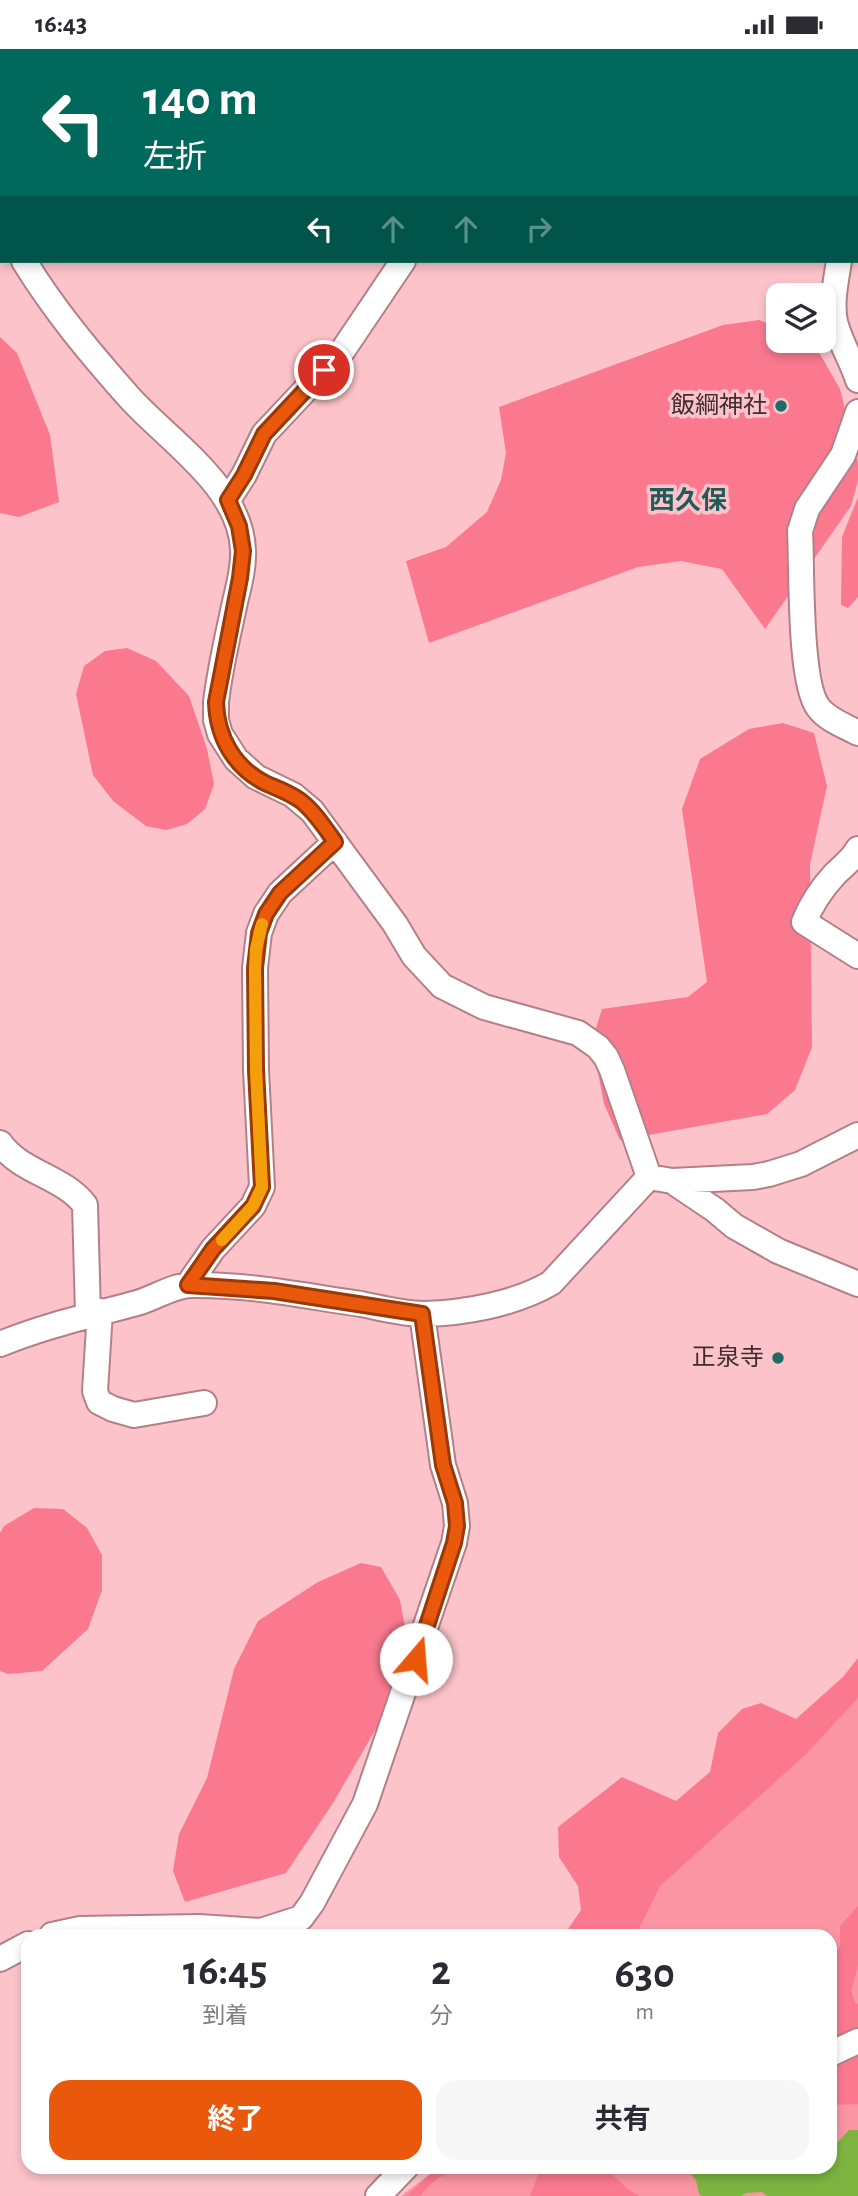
<!DOCTYPE html>
<html lang="ja">
<meta charset="utf-8">
<style>
body{margin:0;font-family:"Alegreya Sans","Noto Sans JP",sans-serif;background:#f7f7f7;color:#2b2b33;height:100vh;display:flex;flex-direction:column;font-size:26px;white-space:nowrap}
*{box-sizing:border-box;margin:0}
p{font-size:23px;color:#7c7c81}
.icon{flex:none;width:38px;height:38px;fill:none;stroke:currentColor;stroke-width:2;stroke-linecap:round;stroke-linejoin:round}
.map{position:relative;flex:1;overflow:hidden}
.drawer{position:absolute;left:21px;top:1880px;width:816px;height:245px;display:flex;flex-direction:column;background:#fff;border-radius:21px;box-shadow:0 4px 10px #0003}
.drawer>*{flex:none}
.hud{position:absolute;left:0px;top:0px;width:859px;height:214px;box-shadow:0 4px 10px #0003;background:#00695c;color:#fff;overflow:hidden}
.controls{position:absolute;left:766px;top:234px;display:grid;gap:14px}
.controls a{display:grid;place-items:center;width:70px;height:70px;border-radius:14px;background:#fff;box-shadow:0 4px 10px #0003;font-size:35px}
.pin{position:absolute;display:grid;place-items:center;width:60px;height:60px;color:#fff;margin:-30px;border:4px solid #fff;border-radius:50%;box-shadow:0 2px 7px #0007}
.me{position:absolute;width:77px;margin:-38px;rotate:18deg;stroke-linejoin:round;filter:drop-shadow(0 0 5px #0008)}
.turn{display:flex;align-items:center;gap:24px;height:147px;padding:0 28px;font-size:32px}
.turn .icon{width:91px;height:91px;stroke-width:2.5}
.turn b{display:block;font-size:49px;line-height:60px}
.lanes{display:flex;align-items:center;height:66px;padding:0 28px;background:#0003;justify-content:center;gap:35px;direction:ltr}
.lanes .off{opacity:.35}
.eta{display:flex;justify-content:space-evenly;align-items:center;height:119px;text-align:center}
.eta b{font-size:42px;font-weight:700;line-height:49px}
.cta{display:flex;gap:14px;margin-top:auto;padding:14px 28px}
.cta a{flex:1;height:80px;border-radius:21px;background:#ea580c;color:#fff;font-size:28px;font-weight:700;line-height:80px;text-align:center}
.cta a+a{background:#f7f7f7;color:#2b2b33}
.status{display:flex;justify-content:space-between;align-items:center;height:49px;padding:0 35px;background:#fff;direction:ltr}
.status svg{height:19px;fill:currentColor}
.map>svg:first-child{display:block}
</style>
<div class="status"><b>16:43</b><svg viewBox="0 0 49 12"><path d="M0 12V9h3v3zM5 12V6h3v6zM10 12V3h3v9zM15 12V0h3v12zM26 1h20v11H26zM47 4h2v5h-2z"/></svg></div>
<div class="map">
<svg width="858" height="2147" viewBox="0 0 858 2147">
<rect width="100%" height="100%" fill="#fcc4ca"/>
<path fill="#fb94a3" d="M858,1629V2147H401L439,2118H830V1886H630L655,1824Z"/>
<path fill="#fa798f" d="M759,271L779,279V292H804L820,305L840,340L858,413V432L851,457L765,580L722,520L681,512L638,518L429,594L406,512L446,498L487,463L501,431L506,404L499,358L723,276Z
M0,288L17,304L50,386L59,453L19,468L0,464Z
M858,448V548L848,559L841,556L842,488Z
M127,599L156,612L189,647L207,700L214,735L205,760L187,775L166,781L146,777L113,752L93,726L76,645L84,617L105,602Z
M783,674L814,684L827,737L810,815L812,998L795,1041L767,1065L620,1091L604,1055L592,992L602,960L688,948L707,933L682,760L700,710L749,680Z
M34,1459L63,1460L87,1479L102,1506V1541L88,1580L42,1622L8,1625L0,1622V1484L4,1477Z
M361,1514L381,1518L400,1551L406,1584L395,1647L333,1754L286,1824L185,1853L173,1822L179,1785L207,1729L234,1620L258,1572L318,1533Z
M858,1609V1649L804,1707L660,1837L636,1886H564L581,1861L578,1837L559,1808L558,1778L622,1728L676,1752L710,1723L718,1684L742,1660L761,1654L796,1670L843,1628Z
M858,1857V1917L851,1941L855,1954L858,1955V2055L830,2056V1913L840,1897V1877Z
M438,2118H476L471,2122C449,2119 434,2130 420,2147H406Z
M541,2118H604L629,2141L639,2147H530Z"/>
<path fill="#7db43f" d="M849,2081H858V2147H767L762,2143L747,2144L741,2147H702L699,2145L696,2131L684,2118H830V2101Z"/>
<g fill="none" stroke-linecap="round" stroke-linejoin="round">
<defs>
<path id="minor" d="M556,2L557,0
M858,124V123
M0,170L2,173
M839,212C836,232 831,253 835,273C840,293 852,312 858,331
M858,363L843,406L807,460L800,482C802,518 799,633 818,658C826,670 845,677 858,684
M228,451L244,426L264,385L343,301L403,212
M858,800C852,811 844,816 835,825C823,838 811,856 804,873L858,907
M0,1094C21,1124 63,1127 85,1156L88,1265
M649,1128L672,1132L753,1128L769,1125L801,1115L858,1086
M672,1132L715,1161L734,1177L778,1202L858,1235
M188,1236L213,1200L253,1157L262,1138L256,1021L255,919L259,884L266,865L280,844L335,793
M100,1262L95,1342L99,1353L113,1360L134,1366L204,1354
M0,1295C47,1276 89,1267 137,1254C155,1249 173,1236 192,1236C248,1235 305,1247 361,1255C381,1259 403,1265 424,1265C465,1264 515,1255 551,1234L649,1128L612,1021L606,1008L598,998L578,984L484,958L442,937L414,907L395,875L312,762L293,746L256,728L236,710L220,685L216,671V653C220,619 228,586 235,553C239,536 244,518 243,501C241,437 167,391 128,347C90,304 54,261 24,212
M52,1886L80,1880L199,1878L261,1882L301,1869L312,1854L365,1755L454,1494L457,1477L455,1454L443,1416L422,1265
M0,1910L28,1895
M830,2005L858,1992
M378,2147L406,2118"/>
</defs>
<use href="#minor" stroke="#b38087" stroke-width="28"/>
<use href="#minor" stroke="#fff" stroke-width="24"/>
</g>
<g fill="none" stroke-linecap="round" stroke-linejoin="round">
<defs>
<path id="route" d="M324,321L264,385L244,426L228,451L239,477L243,502L240,529L216,653C217,688 234,719 267,735C279,740 290,744 301,752C315,763 325,779 335,793L280,844L266,865L259,884L255,919L256,1021L262,1138L253,1157L213,1200L188,1236L274,1242L422,1265L443,1416L455,1454L457,1477L454,1494L416,1610"/>
</defs>
<use href="#route" stroke="#983908" stroke-width="18"/>
<use href="#route" stroke="#ea580c" stroke-width="12"/>
<path stroke="#f59e0b" stroke-width="12" d="M222,1191L253,1157L262,1138L256,1021L255,919L256,900L262,875"/>
</g>
<g fill="#206b68" stroke="#fcc4ca" stroke-width="2.5">
<circle cx="781" cy="357" r="7"/>
<circle cx="778" cy="1309" r="7"/>
</g>
<g text-anchor="middle" dominant-baseline="central" stroke-width="7" stroke-linejoin="round" paint-order="stroke">
<g font-size="24" fill="#412c2f" stroke="#fcc4ca" text-anchor="end">
<text x="767" y="357">飯綱神社</text>
<text x="764" y="1309">正泉寺</text>
</g>
<g font-size="26" font-weight="bold" fill="#215b58" stroke="#fcc4ca">
<text x="688" y="452">西久保</text>
</g>
</g>
</svg>
<div class="controls">
<a><svg class="icon" aria-label="layers" viewBox="0 0 24 24"><path d="M12 4l9 5-9 5-9-5zM3 14l9 5 9-5"/></svg></a>
</div>
<div class="pin" style="left:324px;top:321px;background:#d93025"><svg class="icon" aria-label="arrive" viewBox="0 0 24 24"><path d="M6 21V4h12l-3 4 3 4H6"/></svg></div>
<svg class="me" style="left:416px;top:1610px" viewBox="-20 -20 40 40"><circle r="19" fill="#fff"/><path d="M0-13L10 11 0 6-10 11z" fill="#ea580c"/></svg>
<div class="hud">
<div class="turn"><svg class="icon" aria-label="left" viewBox="0 0 24 24"><path d="M17 20v-9H6M10 6l-5 5 5 5"/></svg><div><b>140 m</b>左折</div></div>
<div class="lanes"><svg class="icon" aria-label="left" viewBox="0 0 24 24"><path d="M17 20v-9H6M10 6l-5 5 5 5"/></svg><svg class="icon off" aria-label="ahead" viewBox="0 0 24 24"><path d="M12 20V5M6 11l6-6 6 6"/></svg><svg class="icon off" aria-label="ahead" viewBox="0 0 24 24"><path d="M12 20V5M6 11l6-6 6 6"/></svg><svg class="icon off" aria-label="right" viewBox="0 0 24 24"><path d="M7 20v-9h11M14 6l5 5-5 5"/></svg></div>
</div>
<section class="drawer">
<div class="eta">
<div><b>16:45</b><p>到着</p></div>
<div><b>2</b><p>分</p></div>
<div><b>630</b><p>m</p></div>
</div>
<div class="cta"><a>終了</a><a>共有</a></div>
</section>
</div>
